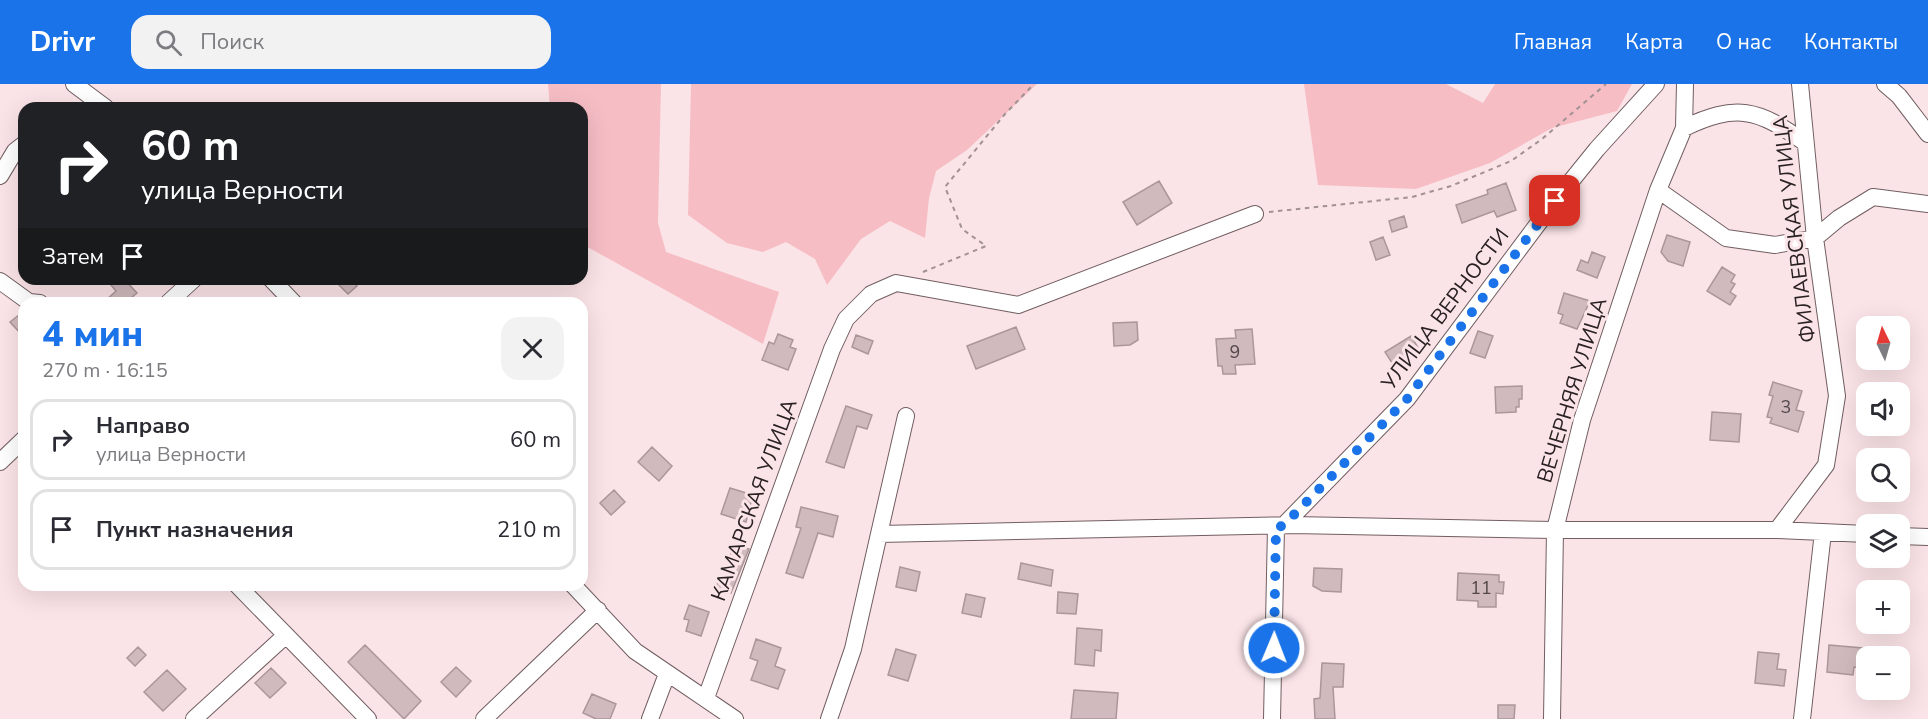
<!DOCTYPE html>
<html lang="ru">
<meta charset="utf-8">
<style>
body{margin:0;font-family:"Nunito Sans",sans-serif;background:#f2f2f3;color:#2b2b33;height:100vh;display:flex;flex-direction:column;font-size:22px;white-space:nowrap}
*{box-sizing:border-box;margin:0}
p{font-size:20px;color:#7c7c81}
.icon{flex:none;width:33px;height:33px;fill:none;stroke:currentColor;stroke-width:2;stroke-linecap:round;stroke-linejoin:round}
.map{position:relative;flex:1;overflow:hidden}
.panel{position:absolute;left:18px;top:213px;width:570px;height:294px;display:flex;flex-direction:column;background:#fff;border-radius:18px;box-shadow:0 6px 24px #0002}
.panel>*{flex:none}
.guide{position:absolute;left:18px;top:18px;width:570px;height:183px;border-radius:18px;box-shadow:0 6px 24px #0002;background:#202124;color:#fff;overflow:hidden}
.needle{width:39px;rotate:355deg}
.fabs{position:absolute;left:1856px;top:232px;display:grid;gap:12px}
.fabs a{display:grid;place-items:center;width:54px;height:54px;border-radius:12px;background:#fff;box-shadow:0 6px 24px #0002;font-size:30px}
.pin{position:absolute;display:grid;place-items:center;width:51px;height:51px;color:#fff;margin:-26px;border-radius:12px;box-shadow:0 3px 9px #0006}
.me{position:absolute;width:66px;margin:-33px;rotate:1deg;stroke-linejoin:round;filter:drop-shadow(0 0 4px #0008)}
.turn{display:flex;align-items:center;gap:21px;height:126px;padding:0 24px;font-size:27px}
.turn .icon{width:78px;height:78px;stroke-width:2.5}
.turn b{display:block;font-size:42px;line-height:51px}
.then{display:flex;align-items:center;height:57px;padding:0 24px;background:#0003;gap:12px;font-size:22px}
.round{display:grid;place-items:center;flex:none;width:63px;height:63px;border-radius:18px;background:#f2f2f3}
.head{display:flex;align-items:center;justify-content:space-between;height:102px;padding:0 24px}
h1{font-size:36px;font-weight:800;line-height:45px;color:#1a73e8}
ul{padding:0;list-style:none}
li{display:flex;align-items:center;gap:18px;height:81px;margin:0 12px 9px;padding:0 12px;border:3px solid #e1e1e2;border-radius:18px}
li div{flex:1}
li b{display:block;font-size:22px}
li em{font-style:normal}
header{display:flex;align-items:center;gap:36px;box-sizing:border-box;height:84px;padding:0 30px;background:#1a73e8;color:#fff}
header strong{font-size:28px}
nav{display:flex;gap:33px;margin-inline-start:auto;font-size:21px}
.search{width:420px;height:54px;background:#f2f2f3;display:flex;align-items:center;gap:15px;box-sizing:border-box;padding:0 21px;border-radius:18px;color:#7c7c81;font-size:22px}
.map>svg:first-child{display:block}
</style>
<header>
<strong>Drivr</strong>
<div class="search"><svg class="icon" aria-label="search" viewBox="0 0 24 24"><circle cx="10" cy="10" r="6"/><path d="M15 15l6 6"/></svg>Поиск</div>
<nav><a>Главная</a><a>Карта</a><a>О нас</a><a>Контакты</a></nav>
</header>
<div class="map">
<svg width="1928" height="635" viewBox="0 0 1928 635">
<rect width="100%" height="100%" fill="#fbe4e7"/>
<path fill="#f6bdc5" d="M548,0H661L658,139L666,168L779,208L763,260L582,160V24H550Z
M691,0H1037L967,66L936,87L929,114L925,154L890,137L861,155L827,201L815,175L786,158L763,168L727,159L688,131Z
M1304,0H1446L1483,19L1495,0H1632L1617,27L1552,44L1490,79L1416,105L1318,101Z"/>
<path fill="#d0babd" stroke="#ab9699" stroke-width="1.5" d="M1159,97L1172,119L1137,141L1123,118Z
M1506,99L1516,126L1497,133L1494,127L1462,139L1456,121L1488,110L1487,106Z
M1404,132L1407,143L1392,148L1389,137Z
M1667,151L1690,158L1683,182L1668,177L1661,168Z
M1383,153L1390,171L1376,176L1370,158Z
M1592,168L1605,173L1597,194L1577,186L1581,176L1588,179Z
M1722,183L1735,191L1731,198L1735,200L1730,208L1736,212L1730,221L1707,207Z
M117,195H124L137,209L125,219H103L116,207L111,201Z
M346,195H351L357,202L348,210L339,201Z
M1564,209L1590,217L1577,245L1560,239L1563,231L1558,229Z
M24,227V253L10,238Z
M1137,238L1138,256L1130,261L1114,262L1113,239Z
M1016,243L1025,265L976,285L967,262Z
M1252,245L1255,280L1235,281L1236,290H1223L1222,282H1218L1216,255L1236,254L1235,246Z
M1478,247L1493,252L1485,274L1470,269Z
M778,250L793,256L790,263L796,265L788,286L762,276L769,258L774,260Z
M856,251L873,257L868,270L852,263Z
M1411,252L1420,267L1394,282L1385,268Z
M1773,298L1802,307L1796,326L1804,328L1798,348L1770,339L1772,334L1767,333L1773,312L1769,311Z
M1522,302V315H1519V323H1516V328L1496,329L1495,303Z
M846,322L872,331L867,345L857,342L844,384L826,378Z
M1712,328L1741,330L1739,358L1710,356Z
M652,363L672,382L659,397L638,378Z
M730,404L753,411L746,438L721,430Z
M614,406L625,418L611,431L600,419Z
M801,423L838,432L833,453L818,449L803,494L786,489L801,444L796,443Z
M733,461L749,465L731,509L716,504L720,491L725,493Z
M1021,479L1053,486L1051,502L1018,495Z
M900,483L920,488L916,507L896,503Z
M1314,484L1342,485L1341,508L1322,507L1313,502Z
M1458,489L1499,491V498H1504L1503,510L1496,509V523H1478V517L1457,516Z
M1058,508L1078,510L1076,530L1057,529Z
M966,510L985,514L981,533L962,529Z
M689,521L709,528L701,552L686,547L689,536L684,535Z
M1077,544L1102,546L1101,567L1095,566L1094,582L1075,580Z
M756,555L781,564L775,582L785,586L778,605L751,596L758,577L750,574Z
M365,561L421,617L404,635L348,578Z
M1829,561L1863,564L1862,584L1854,583L1853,591L1827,588Z
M138,563L146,571L135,582L127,574Z
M896,565L916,571L908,597L888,591Z
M1758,568L1779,570L1777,585L1786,586L1784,602L1755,599Z
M1322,579L1344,580L1343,603H1333L1335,635H1315L1314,615L1320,614Z
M456,583L471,597L456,613L441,598Z
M271,584L286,599L270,614L255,599Z
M167,586L186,605L163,627L144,608Z
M1074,606L1118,609L1116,635H1071Z
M592,610L616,620L610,635H596L583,629Z
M1498,621H1515L1514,635H1498Z"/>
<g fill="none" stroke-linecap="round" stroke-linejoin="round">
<defs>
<path id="minor" d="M74,0L106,24
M1885,0L1899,12L1928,50
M1684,44C1736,19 1758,25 1804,58
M0,92L15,67L24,60
M1658,106L1726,154L1775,161L1815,154L1839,134L1873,113L1928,120
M271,195L294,219
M0,197L29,218L40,219
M168,219L194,195
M0,378L24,355
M1283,442L1407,315L1555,117L1597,65L1656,0
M1777,446L1826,381L1837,312L1815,154L1800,0
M879,450L906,332
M1899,452L1928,453
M237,501L368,635
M573,501L635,567L735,635
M706,614L832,265L846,235L871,210L896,199L1018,221L1255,130
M194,635L285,552
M484,635L598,526
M650,635L667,590
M829,635L853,565L879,450L1293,441L1555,446H1777L1866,450
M1272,635L1276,443
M1552,635L1555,446L1582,336L1658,106L1684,44L1685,0
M1802,635L1823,448"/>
</defs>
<use href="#minor" stroke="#715e61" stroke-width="18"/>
<path stroke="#a19193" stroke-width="2" stroke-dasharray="4.5 4.5" stroke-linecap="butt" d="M1269,128L1412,113L1451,102L1511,77L1542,55L1606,0
M923,188L986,162L962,145L945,103L1005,30L1034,0"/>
<use href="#minor" stroke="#fff" stroke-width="16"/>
</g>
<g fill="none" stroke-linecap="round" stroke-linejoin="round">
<path stroke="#1a73e8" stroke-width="10" stroke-dasharray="0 18" d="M1274,564L1276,443L1283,442L1407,315L1555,117"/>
</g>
<g text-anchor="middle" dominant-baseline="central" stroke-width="6" stroke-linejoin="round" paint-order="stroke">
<g font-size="18" fill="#534749">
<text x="1235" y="268">9</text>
<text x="1786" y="323">3</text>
<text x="1481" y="504">11</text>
</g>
<g font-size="21" fill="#292122" stroke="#fbe4e7">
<text transform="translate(1794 145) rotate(-97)">ФИЛАЕВСКАЯ УЛИЦА</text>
<text transform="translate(1445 225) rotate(-53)">УЛИЦА ВЕРНОСТИ</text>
<text transform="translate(1572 306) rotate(-73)">ВЕЧЕРНЯЯ УЛИЦА</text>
<text transform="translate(754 416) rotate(-70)">КАМАРСКАЯ УЛИЦА</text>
</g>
</g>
</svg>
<div class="fabs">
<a><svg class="needle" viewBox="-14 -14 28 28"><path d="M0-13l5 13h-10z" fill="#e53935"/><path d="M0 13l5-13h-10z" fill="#7c7c81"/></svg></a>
<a><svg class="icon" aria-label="sound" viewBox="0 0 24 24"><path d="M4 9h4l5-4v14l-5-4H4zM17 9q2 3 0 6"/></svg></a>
<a><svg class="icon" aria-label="search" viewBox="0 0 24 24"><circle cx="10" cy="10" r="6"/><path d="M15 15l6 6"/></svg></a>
<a><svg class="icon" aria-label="layers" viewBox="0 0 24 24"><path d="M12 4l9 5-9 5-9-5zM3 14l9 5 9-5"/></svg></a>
<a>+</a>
<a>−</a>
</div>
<div class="pin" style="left:1555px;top:117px;background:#d93025"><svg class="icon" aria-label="arrive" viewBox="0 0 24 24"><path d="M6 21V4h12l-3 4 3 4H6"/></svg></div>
<svg class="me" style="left:1274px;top:564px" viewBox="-20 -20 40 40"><circle r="17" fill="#1a73e8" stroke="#fff" stroke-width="3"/><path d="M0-11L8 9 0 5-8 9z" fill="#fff"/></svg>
<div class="guide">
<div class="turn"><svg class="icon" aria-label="right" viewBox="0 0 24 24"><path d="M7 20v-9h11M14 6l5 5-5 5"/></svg><div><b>60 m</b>улица Верности</div></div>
<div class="then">Затем<svg class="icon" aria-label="arrive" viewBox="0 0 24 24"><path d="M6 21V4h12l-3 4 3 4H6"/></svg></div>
</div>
<section class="panel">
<div class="head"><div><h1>4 мин</h1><p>270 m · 16:15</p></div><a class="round"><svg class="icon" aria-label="close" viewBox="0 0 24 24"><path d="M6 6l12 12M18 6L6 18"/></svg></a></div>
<ul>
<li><svg class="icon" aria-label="right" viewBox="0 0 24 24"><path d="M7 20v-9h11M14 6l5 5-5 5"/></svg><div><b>Направо</b><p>улица Верности</p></div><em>60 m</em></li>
<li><svg class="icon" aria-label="arrive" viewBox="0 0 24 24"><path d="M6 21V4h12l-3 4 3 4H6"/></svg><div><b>Пункт назначения</b></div><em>210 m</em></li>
</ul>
</section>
</div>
